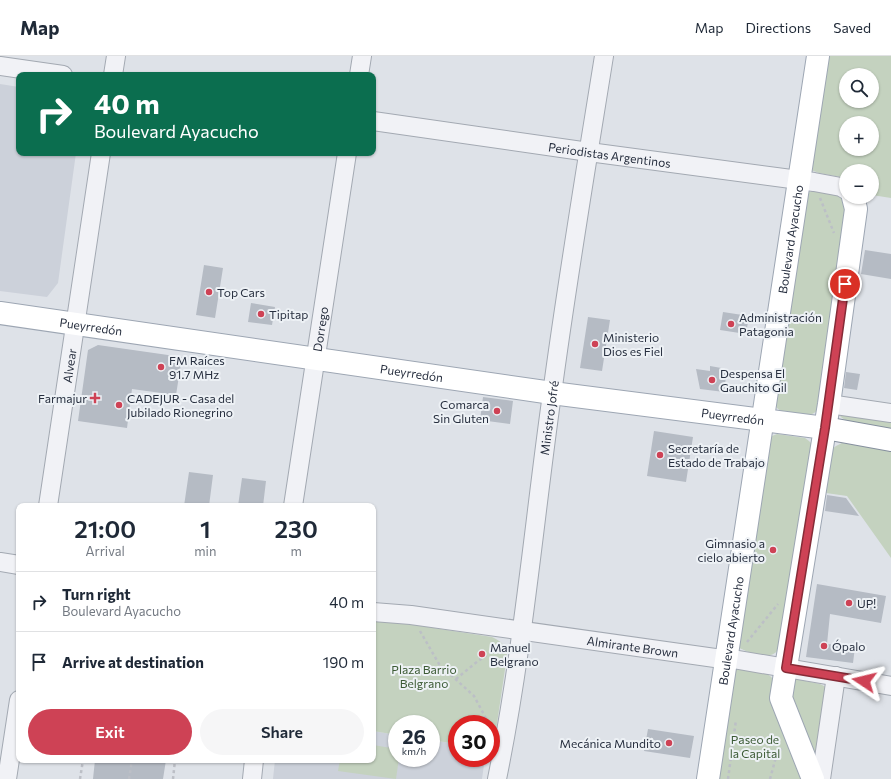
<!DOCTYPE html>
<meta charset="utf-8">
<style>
body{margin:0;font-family:Commissioner,sans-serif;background:#f6f6f7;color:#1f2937;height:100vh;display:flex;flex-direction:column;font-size:15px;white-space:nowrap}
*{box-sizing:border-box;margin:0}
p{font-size:13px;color:#747a83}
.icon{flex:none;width:22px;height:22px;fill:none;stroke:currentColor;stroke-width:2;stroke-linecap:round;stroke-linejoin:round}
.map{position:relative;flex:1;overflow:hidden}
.side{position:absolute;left:16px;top:447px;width:360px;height:260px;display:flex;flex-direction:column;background:#fff;border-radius:8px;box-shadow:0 1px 3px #0004}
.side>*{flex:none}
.guide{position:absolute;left:16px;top:16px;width:360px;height:84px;border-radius:8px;box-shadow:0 1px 3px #0004;background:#0b6e4f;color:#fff;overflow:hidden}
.tools{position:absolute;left:839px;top:12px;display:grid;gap:8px}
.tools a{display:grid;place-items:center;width:40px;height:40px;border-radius:50%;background:#fff;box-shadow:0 1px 3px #0004;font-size:20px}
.speed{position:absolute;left:388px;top:659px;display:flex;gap:8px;font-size:20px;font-weight:700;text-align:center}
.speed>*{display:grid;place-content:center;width:52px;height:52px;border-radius:50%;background:#fff;box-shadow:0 1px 3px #0004;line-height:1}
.speed small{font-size:10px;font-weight:400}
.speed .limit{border:6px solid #d22;background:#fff;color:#111}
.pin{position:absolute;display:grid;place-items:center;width:34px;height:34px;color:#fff;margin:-17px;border:2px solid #fff;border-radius:50%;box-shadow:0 1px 4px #0007}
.me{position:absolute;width:44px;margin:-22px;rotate:280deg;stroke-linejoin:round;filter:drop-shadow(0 0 3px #0008)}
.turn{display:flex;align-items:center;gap:14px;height:84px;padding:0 12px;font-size:18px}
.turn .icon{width:52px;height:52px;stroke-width:2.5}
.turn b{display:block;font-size:28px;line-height:34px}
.eta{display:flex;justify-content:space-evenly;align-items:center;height:68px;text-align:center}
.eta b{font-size:24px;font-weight:600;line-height:28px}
.cta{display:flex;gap:8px;margin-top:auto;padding:8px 12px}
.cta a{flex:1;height:46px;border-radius:24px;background:#ce4255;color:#fff;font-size:16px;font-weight:600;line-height:46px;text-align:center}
.cta a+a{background:#f6f6f7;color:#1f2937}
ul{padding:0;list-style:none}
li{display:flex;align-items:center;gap:12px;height:60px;padding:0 12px;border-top:1px solid #e0e1e3}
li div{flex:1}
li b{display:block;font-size:15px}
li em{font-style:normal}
header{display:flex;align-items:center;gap:24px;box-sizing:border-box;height:56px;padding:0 20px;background:#fff;border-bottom:1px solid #e0e1e3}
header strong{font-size:19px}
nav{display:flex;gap:22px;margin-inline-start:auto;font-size:14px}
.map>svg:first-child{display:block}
</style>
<header>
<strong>Map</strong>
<nav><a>Map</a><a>Directions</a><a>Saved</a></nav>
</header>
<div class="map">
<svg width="891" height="723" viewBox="0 0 891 723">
<rect width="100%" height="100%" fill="#dee2e8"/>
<path fill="#ccd1da" d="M0,28L19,31V97H76L58,227L47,241L0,235Z
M373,675L397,679V702H431V684L457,688V702H485L482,723H273L275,704H373Z"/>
<path fill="#c4d2bf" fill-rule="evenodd" d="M824,0H891V142L872,139V115H846V122L819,117L811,114ZM846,19H872V45H846ZM846,67H872V93H846Z
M814,134L840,138L847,145L818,354L814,357L808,360L782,356L777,352L774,346L806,138Z
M844,357L891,363V374L847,365L842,362L840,360Z
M777,378L805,382L809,385L813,389L780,592C777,595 774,599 770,599C761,600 745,596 738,591L769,383L772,380Z
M842,387L891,395V502L847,440L826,437L831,394L836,390Z
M376,563L492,581C502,586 506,589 507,600L493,694L491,693V668H457V688L431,684V668H397V679L373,675V638L375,625H373V581Z
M738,612C750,614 765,613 773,623L803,723H716L735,615Z
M796,623L820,628L826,631L816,703L791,644L794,624Z
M373,689L397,693V702H399L396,723L338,715L340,704H373Z"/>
<path fill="#b5bbc4" d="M865,194L891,198V223L861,218Z
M204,209L223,212L215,262L196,259Z
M251,247L275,251L272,269L248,266Z
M723,256L749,260L746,278L720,274Z
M588,261L610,264L602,315L580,312Z
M98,289L182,301L176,339L132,333L127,372L78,365L88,294Z
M710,310L727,313L724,336L700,333L696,313L710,315Z
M846,316L860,318L857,334L844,332Z
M483,341L513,345L510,368L480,364Z
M654,375L693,381L686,426L647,420Z
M189,416L213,419L209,450H184Z
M242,422L266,425L263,450H238Z
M827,439L846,442L859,460L825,455Z
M817,528L886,540L881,567L830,558L827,588L855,591L853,607L806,601Z
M648,673L694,680L690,702L644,695Z
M95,704H166L163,723H93Z"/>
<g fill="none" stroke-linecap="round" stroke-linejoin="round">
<defs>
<g id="minor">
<path d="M0,10L63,19"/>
<path d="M113,19L116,0"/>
<path d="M359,19L362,0"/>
<path id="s1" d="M373,65L589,96L814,126L841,131L846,134"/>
<path d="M829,348L891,357"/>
<path id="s2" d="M48,450L101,97"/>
<path id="s3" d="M293,450L347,97"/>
<path d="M0,506L19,509"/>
<path id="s4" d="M373,556L411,559L715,602H727L891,630"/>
<path d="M7,723L19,644"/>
<path d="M252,723L254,704"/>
<path id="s5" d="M497,723C523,596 534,466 552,338C567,225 586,112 604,0"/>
<path d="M821,723L836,620"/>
</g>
<g id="major">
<path id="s6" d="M0,257L552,337L825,372"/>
<path id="s7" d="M708,723L818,0"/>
<path d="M813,723L781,642L829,348L856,153L853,141"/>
</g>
<path id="highway" d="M825,372L891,384"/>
</defs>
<use href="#minor" stroke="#a3a9b2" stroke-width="20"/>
<use href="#major" stroke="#9da6b3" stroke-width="24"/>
<use href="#highway" stroke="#858f9e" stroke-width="24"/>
<path stroke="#bcbfc6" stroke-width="2.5" stroke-dasharray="3 3" stroke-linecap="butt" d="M820,142L834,177
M420,575L439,608L474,640L489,668
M747,586L778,548
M456,623L478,605L504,587
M80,723L83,704
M129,723L132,704
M173,723L175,704
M728,723L736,664
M770,723L776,701L783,690"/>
<use href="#minor" stroke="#f1f2f6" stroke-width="18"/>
<use href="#major" stroke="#fff" stroke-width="22"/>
<use href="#highway" stroke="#fff" stroke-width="22"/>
</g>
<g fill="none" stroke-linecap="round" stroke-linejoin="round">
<defs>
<path id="route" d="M845,228L825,372L786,612L864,625"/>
</defs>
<use href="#route" stroke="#862b37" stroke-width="10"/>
<use href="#route" stroke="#ce4255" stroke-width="7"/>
</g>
<g fill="#ce4255" stroke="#edf1f5" stroke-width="1.5">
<circle cx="209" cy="236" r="4"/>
<circle cx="261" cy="258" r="4"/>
<circle cx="731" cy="268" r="4"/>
<circle cx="595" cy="288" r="4"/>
<circle cx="161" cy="311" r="4"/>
<circle cx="712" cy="324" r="4"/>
<path d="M93 336h4v4h4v4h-4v4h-4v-4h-4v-4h4z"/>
<circle cx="119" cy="349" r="4"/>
<circle cx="497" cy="355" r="4"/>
<circle cx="660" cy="399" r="4"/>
<circle cx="773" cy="494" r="4"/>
<circle cx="849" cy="547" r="4"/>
<circle cx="824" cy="590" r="4"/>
<circle cx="482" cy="598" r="4"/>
<circle cx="669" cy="687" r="4"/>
</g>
<g text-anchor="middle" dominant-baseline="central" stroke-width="4" stroke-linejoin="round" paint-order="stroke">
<g font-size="12" fill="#272f3f" stroke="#edf1f5">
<text stroke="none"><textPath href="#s1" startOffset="239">Periodistas Argentinos</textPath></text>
<text stroke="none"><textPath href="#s7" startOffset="546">Boulevard Ayacucho</textPath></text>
<text stroke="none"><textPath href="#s6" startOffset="92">Pueyrredón</textPath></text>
<text stroke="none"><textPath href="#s3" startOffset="179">Dorrego</textPath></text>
<text stroke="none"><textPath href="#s2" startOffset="142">Alvear</textPath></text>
<text stroke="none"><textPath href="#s6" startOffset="416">Pueyrredón</textPath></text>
<text stroke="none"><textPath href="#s6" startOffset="740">Pueyrredón</textPath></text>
<text stroke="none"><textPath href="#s5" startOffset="365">Ministro Jofré</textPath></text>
<text stroke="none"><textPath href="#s7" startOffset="150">Boulevard Ayacucho</textPath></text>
<text stroke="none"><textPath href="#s4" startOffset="262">Almirante Brown</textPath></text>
</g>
<g font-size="12" fill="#272f3f" stroke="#edf1f5" text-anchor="start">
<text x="217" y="236">Top Cars</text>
<text x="269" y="258">Tipitap</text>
<text x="739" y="261">Administración<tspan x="739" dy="14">Patagonia</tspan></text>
<text x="603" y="281">Ministerio<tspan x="603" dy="14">Dios es Fiel</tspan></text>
<text x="169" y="304">FM Raíces<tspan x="169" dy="14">91.7 MHz</tspan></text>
<text x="720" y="317">Despensa El<tspan x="720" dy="14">Gauchito Gil</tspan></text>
<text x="87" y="342" text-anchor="end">Farmajur</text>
<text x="127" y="342">CADEJUR - Casa del<tspan x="127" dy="14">Jubilado Rionegrino</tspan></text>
<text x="489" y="348" text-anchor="end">Comarca<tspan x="489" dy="14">Sin Gluten</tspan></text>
<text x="668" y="392">Secretaría de<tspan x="668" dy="14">Estado de Trabajo</tspan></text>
<text x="765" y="487" text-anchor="end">Gimnasio a<tspan x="765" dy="14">cielo abierto</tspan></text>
<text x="857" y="547">UP!</text>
<text x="832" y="590">Ópalo</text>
<text x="490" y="591">Manuel<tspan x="490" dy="14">Belgrano</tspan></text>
<text x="661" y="687" text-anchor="end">Mecánica Mundito</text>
</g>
<g font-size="12" fill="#3b5a34" stroke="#edf1f5">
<text x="424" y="613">Plaza Barrio<tspan x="424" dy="14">Belgrano</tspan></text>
<text x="755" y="683">Paseo de<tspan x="755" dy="14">la Capital</tspan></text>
</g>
</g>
</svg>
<div class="tools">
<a><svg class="icon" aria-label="search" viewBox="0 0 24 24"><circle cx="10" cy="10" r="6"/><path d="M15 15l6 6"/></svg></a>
<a>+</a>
<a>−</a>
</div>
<div class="speed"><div>26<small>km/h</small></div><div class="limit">30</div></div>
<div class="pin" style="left:845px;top:228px;background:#d93025"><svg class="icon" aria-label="arrive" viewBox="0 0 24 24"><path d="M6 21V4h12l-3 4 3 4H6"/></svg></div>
<svg class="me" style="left:864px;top:625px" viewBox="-20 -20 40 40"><path d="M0-17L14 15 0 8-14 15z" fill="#ce4255" stroke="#fff" stroke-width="4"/></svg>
<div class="guide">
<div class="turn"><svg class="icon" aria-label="right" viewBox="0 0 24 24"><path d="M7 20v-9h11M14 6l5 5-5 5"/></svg><div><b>40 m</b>Boulevard Ayacucho</div></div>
</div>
<section class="side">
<div class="eta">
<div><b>21:00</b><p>Arrival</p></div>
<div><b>1</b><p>min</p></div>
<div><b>230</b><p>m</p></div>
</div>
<ul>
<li><svg class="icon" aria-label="right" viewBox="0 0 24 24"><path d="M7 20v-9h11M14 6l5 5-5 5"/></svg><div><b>Turn right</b><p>Boulevard Ayacucho</p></div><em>40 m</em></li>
<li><svg class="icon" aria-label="arrive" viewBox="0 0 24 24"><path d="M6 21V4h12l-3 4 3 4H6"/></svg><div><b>Arrive at destination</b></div><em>190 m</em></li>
</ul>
<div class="cta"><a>Exit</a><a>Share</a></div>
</section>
</div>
